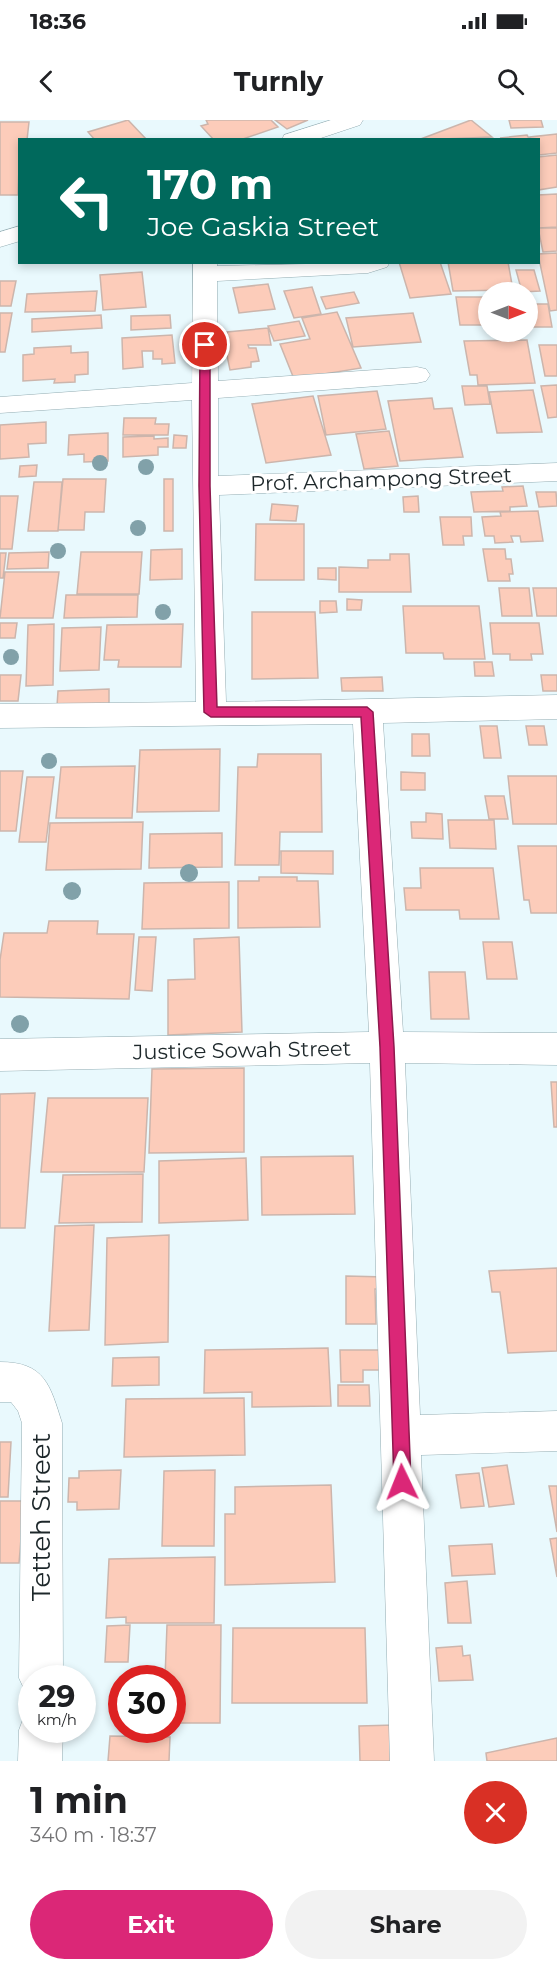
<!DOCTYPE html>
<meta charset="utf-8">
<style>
body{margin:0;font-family:Montserrat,sans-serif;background:#f2f2f2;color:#202124;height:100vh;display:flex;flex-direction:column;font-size:22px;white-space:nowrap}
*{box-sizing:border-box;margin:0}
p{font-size:20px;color:#757577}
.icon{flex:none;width:33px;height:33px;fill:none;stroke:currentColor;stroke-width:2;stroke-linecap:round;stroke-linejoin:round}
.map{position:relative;height:1641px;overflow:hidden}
.drawer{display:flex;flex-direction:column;background:#fff;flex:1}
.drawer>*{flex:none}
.banner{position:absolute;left:18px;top:18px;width:522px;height:126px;border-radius:0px;box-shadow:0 3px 9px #0003;background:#00695c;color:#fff;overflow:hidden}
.needle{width:39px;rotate:90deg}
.buttons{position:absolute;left:478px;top:162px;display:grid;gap:12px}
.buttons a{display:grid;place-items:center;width:60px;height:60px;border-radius:50%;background:#fff;box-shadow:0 3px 9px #0003;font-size:30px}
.speed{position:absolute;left:18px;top:1545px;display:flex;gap:12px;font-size:30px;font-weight:700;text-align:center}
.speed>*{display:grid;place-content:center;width:78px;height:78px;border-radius:50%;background:#fff;box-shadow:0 3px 9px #0003;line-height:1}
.speed small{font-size:15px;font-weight:400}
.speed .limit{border:9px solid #d22;background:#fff;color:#111}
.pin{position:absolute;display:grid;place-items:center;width:51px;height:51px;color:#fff;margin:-26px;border:3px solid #fff;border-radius:50%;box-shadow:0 2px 6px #0007}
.me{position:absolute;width:66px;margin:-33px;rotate:358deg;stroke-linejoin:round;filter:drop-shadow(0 0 4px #0008)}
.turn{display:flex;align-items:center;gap:21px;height:126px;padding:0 30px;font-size:27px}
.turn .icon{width:78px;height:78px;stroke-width:2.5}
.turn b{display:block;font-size:42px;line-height:51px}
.round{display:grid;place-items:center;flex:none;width:63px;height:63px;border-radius:32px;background:#f2f2f2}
.headline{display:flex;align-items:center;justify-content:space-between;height:102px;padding:0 30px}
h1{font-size:36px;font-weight:700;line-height:45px}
.cta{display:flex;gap:12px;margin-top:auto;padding:12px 30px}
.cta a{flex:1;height:69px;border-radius:36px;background:#db2777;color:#fff;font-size:24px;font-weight:700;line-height:69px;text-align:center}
.cta a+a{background:#f2f2f2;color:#202124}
.status{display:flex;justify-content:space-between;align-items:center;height:42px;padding:0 30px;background:#fff;direction:ltr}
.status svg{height:16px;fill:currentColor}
header{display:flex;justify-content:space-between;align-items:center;height:78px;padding:0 30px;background:#fff;font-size:27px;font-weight:700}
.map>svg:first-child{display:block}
</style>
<div class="status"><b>18:36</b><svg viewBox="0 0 49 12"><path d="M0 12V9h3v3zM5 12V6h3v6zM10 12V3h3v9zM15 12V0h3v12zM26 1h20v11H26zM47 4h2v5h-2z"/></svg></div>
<header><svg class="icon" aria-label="back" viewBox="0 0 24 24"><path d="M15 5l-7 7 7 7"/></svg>Turnly<svg class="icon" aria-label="search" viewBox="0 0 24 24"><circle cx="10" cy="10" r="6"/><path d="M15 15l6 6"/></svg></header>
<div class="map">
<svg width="557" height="1641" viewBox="0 0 557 1641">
<rect width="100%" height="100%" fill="#e9f9fd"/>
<path fill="#fcccba" stroke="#ccb5ac" stroke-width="1.5" d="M128,0L147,20H95L88,12Z
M206,0H271L278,7L240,20H214L201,6L208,4Z
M275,0H308L287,9Z
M471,0L492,17L418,20Z
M509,0H541L543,7L511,8Z
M0,2H29L27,20H20L18,75H0Z
M557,14V33L539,35L538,20H531L530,17Z
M527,15L530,20L500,18Z
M557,35V67L538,70V37Z
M557,74V107L538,108V75Z
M538,108H557V131L543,132Z
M557,133V190L550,191L538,134Z
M399,142H440L451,174L410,178Z
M448,142H508L513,170L453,171Z
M516,150H534L540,171L522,172Z
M142,152L146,187L103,190L100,155Z
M0,161H16L11,186H0Z
M268,164L275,189L239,193L233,168Z
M312,167L321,194L294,198L284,171Z
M97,171L95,191L25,192L27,174Z
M354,172L359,183L326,189L321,177Z
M456,177H489V205H460Z
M529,184H548L552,207H532Z
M337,192L361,248L294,259L280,224L310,219L302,198Z
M0,193H12L5,232H0Z
M413,193L421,222L353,227L346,198Z
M101,195L102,208L32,212V199Z
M170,195L171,208L131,210V196Z
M299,201L305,216L274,221L268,206Z
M268,208L271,225H248L249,228H256L259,241L251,242V247L230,250L225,226H229L227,212Z
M172,215L175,243L162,244V239H153V231H142L143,247L123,249L122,218Z
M527,220L535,263L478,265L477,255H470L464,221Z
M539,225H557V256H545Z
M71,226V233L88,232V254L75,255V262L54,263L55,259L23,261V235L34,234V228Z
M557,265V297L548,298L541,266Z
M462,266H487L490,284L465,285Z
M533,270L542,312L497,313L489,272Z
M377,271L386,309L326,315L318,276Z
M313,276L331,335L266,343L252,284Z
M432,278L434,289L452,288L463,337L400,341L388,281Z
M124,298H156L155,304H169L168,315H123Z
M46,302V323L28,324L29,337L0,339V305Z
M389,311L398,346L364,349L356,314Z
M108,313V341L84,342V334L68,335L69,315Z
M174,315L187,316L186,328H173Z
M154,316V319L168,318V327H158V335L123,337V317Z
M37,345L36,356L19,357L20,346Z
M63,359H106L104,392H85L84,410H58Z
M164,359H173V411H164Z
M34,362H62L58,411H28Z
M523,366L527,386L510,387V391L474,392L471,372L503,371L502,367Z
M536,372H556L557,386L539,387Z
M0,376H18L12,429H0Z
M418,376L419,392H404L403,377Z
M272,384L298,386L296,401L270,400Z
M538,391L543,421L521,422L520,416H511L513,422L495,423L494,416H485L482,397L501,396L500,392Z
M440,397H471L472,416H463L464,425H443Z
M256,404H304V460H255Z
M182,429V459L150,460L151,430Z
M483,429H505L506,439H511L513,454H509L510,461H488Z
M49,432L48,448L7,449L9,433Z
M81,432H142L139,474H77Z
M0,433H6L3,458H0Z
M390,434H409L411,472H339V447L368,448V440H390Z
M318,448H336V460L318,459Z
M5,452H59L53,498H0Z
M499,468H529L532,496H502Z
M533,468H557V496H537Z
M66,475H138L137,497L64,498Z
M347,479L362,480L361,490H347Z
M320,481H336L337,492L320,493Z
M403,486H479L485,539H444L443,533H406Z
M252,492H315L318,558L252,559Z
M0,503H17L15,518H0Z
M490,503H539L543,534H531L532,540H510V534H493Z
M54,504L53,565L26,566L28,505Z
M183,504L181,547H118L119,540H104L107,505Z
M101,507L99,550L60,551L62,508Z
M474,542H492L494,556H475Z
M0,555H21L18,581H0Z
M541,555H557V571H543Z
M382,557L383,571H342L341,558Z
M109,569V584L57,586L58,571Z
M480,606H497L501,638H484Z
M526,606H544L547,625H529Z
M412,614H429L430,636H412Z
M220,629L219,691L137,692L140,630Z
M258,634H321L322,712H280L279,745H235L238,647H257Z
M135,646L132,698H56L61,647Z
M0,651H23L16,711H0Z
M401,652L425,653V670H401Z
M508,656H557V704H513Z
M27,657H54L46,722H19Z
M485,676H504L508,699H489Z
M426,693L442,694L443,719L412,718L411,702H426Z
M448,700H494L496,729L450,728Z
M143,702L141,749L46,750L50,703Z
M222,713V747L149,748L150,714Z
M518,726H557V793H531L529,780H524Z
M281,731H333V754L281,753Z
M420,748H493L499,799H460L459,790H406L404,768H421Z
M259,757H297V761H318L320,807L238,808V761H259Z
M229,762V808L142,809L144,763Z
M49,801H98L97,814H134L129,879L0,877V840L4,813H47Z
M139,817H156L152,871L135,870Z
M239,817L242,912L168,915V860L195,859L194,819Z
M483,822H512L517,859H487Z
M429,852H465L469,899H431Z
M244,948V1032L149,1033L152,949Z
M551,962H557V1007H554Z
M35,973L25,1108H0V974Z
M48,978H148L144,1052H41Z
M353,1036L355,1094L262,1095L261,1037Z
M246,1038L248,1100L159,1103V1041Z
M143,1054L142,1102L59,1103L63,1055Z
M94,1105L89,1210L49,1211L55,1106Z
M169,1115L168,1222L105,1225L107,1118Z
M557,1148V1231L508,1233L500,1172H492L489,1151Z
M346,1156L386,1157V1169H375L376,1204H346Z
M328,1228L331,1286L252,1287V1272L204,1273L205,1230Z
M340,1230H385L386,1250H363V1262H341Z
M159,1237V1265L112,1266L113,1238Z
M338,1265H369L370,1286H338Z
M244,1278L245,1335L124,1337L126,1279Z
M0,1322H11L8,1377H0Z
M507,1345L514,1384L489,1387L482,1348Z
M121,1350L119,1389L77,1390V1382H68L69,1358H79V1351Z
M215,1350L214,1426H162L164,1351Z
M479,1353L484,1386L461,1388L456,1355Z
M331,1365L335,1462L225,1465V1394H235V1367Z
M549,1366H557V1412Z
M0,1381H24L19,1443H0Z
M557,1418V1457L550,1419Z
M492,1424L495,1454L452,1456L449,1426Z
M215,1437L214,1503H126V1497L106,1498L109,1439Z
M467,1461L471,1503H448L445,1463Z
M130,1505L128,1542H105L107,1506Z
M167,1505H221L220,1603H172V1558H165Z
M233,1508H365L367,1583H232Z
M462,1526L463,1536L470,1535L473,1560L439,1561L436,1528Z
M395,1605L397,1641H360L359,1606Z
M110,1616L170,1617L169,1641H108Z
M557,1618V1641H487L486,1633Z"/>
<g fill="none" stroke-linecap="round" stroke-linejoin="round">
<defs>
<path id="minor" d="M331,0H363L360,5L315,20H282L284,15Z
M20,106V121L0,127V112Z
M193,142H217V146L390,142L387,147L368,153L217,161L218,261L417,247L426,249L430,255L426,261L417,263L218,278V356L557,343V361L219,375L226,582L557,575V599L383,603L403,912L557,913V945L405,943L420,1295L557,1291V1331L421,1335L434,1641H390L370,943L0,951V919L369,912L353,604L0,608V584L196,582L192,280L0,293V277L192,263Z
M0,1242C45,1242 50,1265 62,1303L63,1558H32V1576L26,1573L19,1558L22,1303L18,1291L11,1282H0Z
M32,1592V1610H63L62,1641H18L19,1610L25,1594Z"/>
</defs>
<use href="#minor" stroke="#94adb3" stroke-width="1"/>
<use href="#minor" fill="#fff" fill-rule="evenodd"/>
</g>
<g fill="#81a1a9">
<circle cx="100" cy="343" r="8"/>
<circle cx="146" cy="347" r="8"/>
<circle cx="138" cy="408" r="8"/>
<circle cx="58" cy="431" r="8"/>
<circle cx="163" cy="492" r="8"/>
<circle cx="11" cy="537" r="8"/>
<circle cx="49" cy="641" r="8"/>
<circle cx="189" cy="753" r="9"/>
<circle cx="72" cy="771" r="9"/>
<circle cx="20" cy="904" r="9"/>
</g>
<path fill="#db2777" stroke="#8e194d" stroke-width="1.5" d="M205,222L210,225V366L217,587H367L373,592L394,927L411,1362L408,1368L402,1371L397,1368L394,1362L380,927L361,597H211L204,592L199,366L200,225Z"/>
<g text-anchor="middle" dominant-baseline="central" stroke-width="6" stroke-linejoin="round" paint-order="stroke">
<g font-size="21" fill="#1d272a" stroke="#fff">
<text transform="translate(381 359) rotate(-2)">Prof. Archampong Street</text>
<text transform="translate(242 930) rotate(-1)">Justice Sowah Street</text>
</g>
<g font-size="26" fill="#1d272a" stroke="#fff">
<text transform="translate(41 1397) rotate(-90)">Tetteh Street</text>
</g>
</g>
</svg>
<div class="buttons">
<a><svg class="needle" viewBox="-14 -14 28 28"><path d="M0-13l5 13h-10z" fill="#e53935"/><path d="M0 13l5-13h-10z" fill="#757577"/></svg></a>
</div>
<div class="speed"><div>29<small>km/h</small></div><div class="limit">30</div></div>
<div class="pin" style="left:205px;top:225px;background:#d93025"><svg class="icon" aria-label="arrive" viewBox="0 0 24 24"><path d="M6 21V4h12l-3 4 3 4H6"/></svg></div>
<svg class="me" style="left:402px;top:1362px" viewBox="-20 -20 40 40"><path d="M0-17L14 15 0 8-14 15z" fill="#db2777" stroke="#fff" stroke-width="4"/></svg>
<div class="banner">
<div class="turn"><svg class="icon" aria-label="left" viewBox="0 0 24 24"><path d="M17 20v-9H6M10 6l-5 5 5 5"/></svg><div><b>170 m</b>Joe Gaskia Street</div></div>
</div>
</div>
<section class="drawer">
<div class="headline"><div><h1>1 min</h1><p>340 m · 18:37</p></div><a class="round" style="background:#d93025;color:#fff"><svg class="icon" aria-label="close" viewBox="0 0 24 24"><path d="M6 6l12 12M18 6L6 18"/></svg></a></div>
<div class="cta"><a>Exit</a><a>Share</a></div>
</section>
